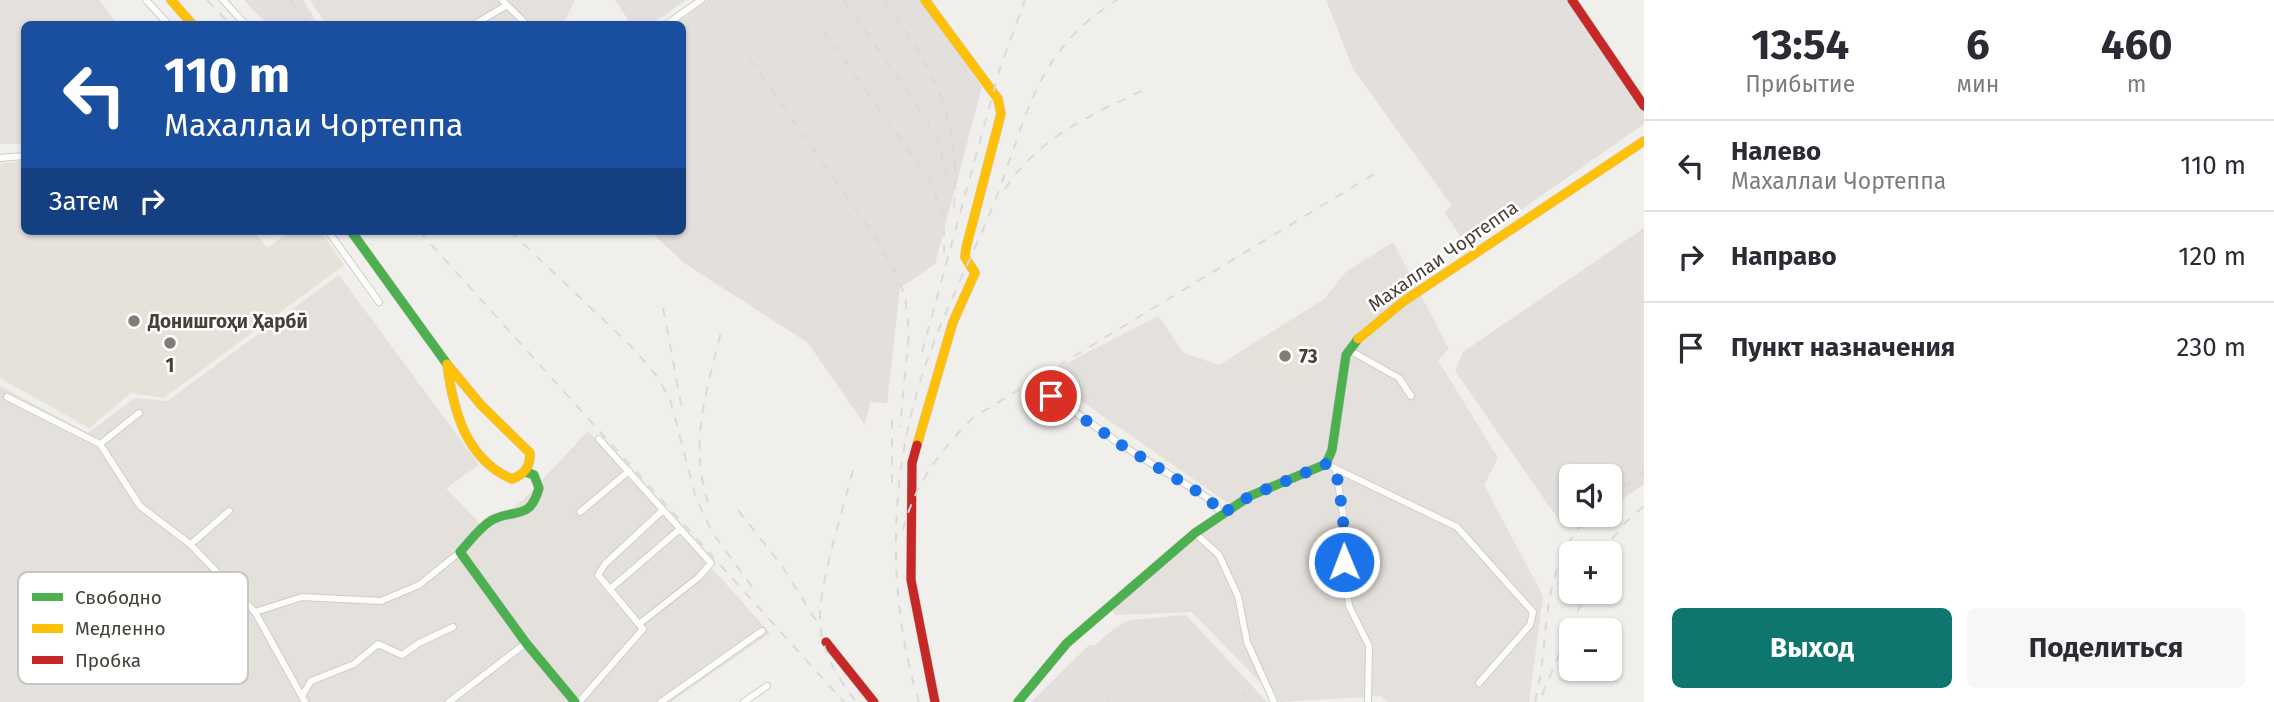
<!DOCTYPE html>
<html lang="ru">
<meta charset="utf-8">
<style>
body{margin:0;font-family:"Fira Sans",sans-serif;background:#f7f7f7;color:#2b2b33;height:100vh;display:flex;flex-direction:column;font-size:26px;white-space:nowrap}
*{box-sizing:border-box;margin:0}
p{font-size:23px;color:#7c7c81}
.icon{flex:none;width:38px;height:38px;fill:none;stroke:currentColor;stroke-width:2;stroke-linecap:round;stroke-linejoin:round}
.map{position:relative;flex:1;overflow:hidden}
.details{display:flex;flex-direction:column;background:#fff;width:630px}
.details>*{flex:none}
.guide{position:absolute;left:21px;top:21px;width:665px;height:214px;border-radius:10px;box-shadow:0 2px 5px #0004;background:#1a4fa0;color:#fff;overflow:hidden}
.fabs{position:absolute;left:1559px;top:464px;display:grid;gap:14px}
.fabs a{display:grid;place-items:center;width:63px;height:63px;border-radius:10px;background:#fff;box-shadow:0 2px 5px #0004;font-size:35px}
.pin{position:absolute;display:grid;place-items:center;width:60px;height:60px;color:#fff;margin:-30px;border:4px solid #fff;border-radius:50%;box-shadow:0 2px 7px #0007}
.me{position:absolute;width:77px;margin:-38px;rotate:359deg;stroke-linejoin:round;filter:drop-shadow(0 0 5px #0008)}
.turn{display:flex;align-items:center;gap:24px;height:147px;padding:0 28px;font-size:32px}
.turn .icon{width:91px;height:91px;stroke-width:2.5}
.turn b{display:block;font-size:49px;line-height:60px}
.then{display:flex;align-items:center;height:66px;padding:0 28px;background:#0003;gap:14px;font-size:26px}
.eta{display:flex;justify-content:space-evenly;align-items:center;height:119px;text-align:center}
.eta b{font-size:42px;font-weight:700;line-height:49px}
.action{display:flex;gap:14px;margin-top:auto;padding:14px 28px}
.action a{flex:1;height:80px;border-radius:10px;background:#0f766e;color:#fff;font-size:28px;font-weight:700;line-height:80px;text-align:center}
.action a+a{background:#f7f7f7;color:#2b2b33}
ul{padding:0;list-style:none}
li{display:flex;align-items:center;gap:21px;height:91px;padding:0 28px;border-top:2px solid #e1e1e2}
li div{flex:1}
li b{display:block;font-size:26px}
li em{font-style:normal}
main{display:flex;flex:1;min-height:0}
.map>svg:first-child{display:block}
</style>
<main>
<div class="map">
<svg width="1644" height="702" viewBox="0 0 1644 702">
<rect width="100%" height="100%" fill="#f1efec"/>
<path fill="#e4e0db" d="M0,0H99L117,24H24V144H0Z
M310,0H575L563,24H326Z
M1393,242L1449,349L1438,360L1498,458L1484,485L1543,596L1529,702H1388L1381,696L1279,702L1192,612L1115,615L1112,610L1232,506L1044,375L1158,316L1184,353L1219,365L1324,299L1346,272Z
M339,275L479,465L446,488L487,531L530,493L588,431L770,633L671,702H0V386L88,433L135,398L167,401Z"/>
<path fill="#e2dfdc" d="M244,0H303L318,24H267Z
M615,0H686L652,24H631Z
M708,0H921L982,87L935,264L900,288L887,403L870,402L865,425L808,343L684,263L650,231H682V24H674Z
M1326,0H1569L1644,109V124L1468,247L1444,212L1452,206L1353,69Z
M1644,228V484L1614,505L1610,498V476H1572L1573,515L1561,523L1455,371L1463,352Z
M1186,615L1267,702H1031L1089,645H1095L1116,627L1130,620Z"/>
<path fill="#e6e1d9" d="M24,161V231H254L267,248L291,231H320L344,265L164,398L131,393L89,428L0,378V164Z
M1294,327L1318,362L1287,381L1274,361L1267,365L1259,361L1253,352Z"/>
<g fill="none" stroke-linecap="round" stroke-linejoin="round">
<defs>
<path id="street" d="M146,0L168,24
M223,0L245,24
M502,0L526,24
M475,24L507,5
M667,24L701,0
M0,158L24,156
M328,231L379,302
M1349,350L1399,378L1411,396
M1045,391L1123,446L1208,498L1222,514
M7,397L100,444L140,506L190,544L255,612L305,702
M599,439L711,563L699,577L639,624
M100,444L139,413
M1326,464L1457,527L1533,612L1530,625L1479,683
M1336,470L1343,515L1344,562L1349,606L1369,646L1368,702
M580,512L629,471
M1195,533L1219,555L1238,596L1247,642L1274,702
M191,544L229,511
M610,589L680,529
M255,612L302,597L381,601L419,585L460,552
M302,696L311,681L354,664L378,644L402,655L419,643L453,627
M449,702L526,643
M579,702L643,629L598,575L605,564L663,510
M661,702L762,631
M744,702L767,686"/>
<path id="fast" d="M351,231L447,364
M526,472L534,475L539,488C530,521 516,508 492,520C479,528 470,541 460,552L526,643L575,702
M1018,702L1067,643L1195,533L1250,496L1326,464L1332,450L1346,355L1358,339"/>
<path id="slow" d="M171,0L192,24
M1358,339L1404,301L1644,141
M447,364L481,405L530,453C530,467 525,474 512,479C465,459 453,409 447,364Z
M917,445L953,322L975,273L965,257L966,248L1001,114L998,99L925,0"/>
<path id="jam" d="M1572,0L1644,106
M917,445L912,463L911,580L935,702
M826,642L874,702"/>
</defs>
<use href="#street" stroke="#cfcdca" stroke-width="8"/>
<use href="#fast" stroke="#cfcbc4" stroke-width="10"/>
<use href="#slow" stroke="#cfcbc4" stroke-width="10"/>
<use href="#jam" stroke="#cfcbc4" stroke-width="10"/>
<use href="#street" stroke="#fdfdfc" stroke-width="6"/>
<use href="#fast" stroke="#4caf50" stroke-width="9"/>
<use href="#slow" stroke="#ffc107" stroke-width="9"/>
<use href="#jam" stroke="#c62828" stroke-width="9"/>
<path stroke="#dadad9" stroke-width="2" stroke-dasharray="9 9" stroke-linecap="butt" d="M207,0L230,24
M290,0L309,24
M844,0L928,122L938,141L948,182
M884,0C937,74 963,122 953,215
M823,30L930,181L944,216V253
M750,59L877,240L896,274L905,296L909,333L900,427
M1005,189C1038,138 1090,115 1144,90
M419,231L844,702
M510,231L631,346L656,375L670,399L696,498L712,532L758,595
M663,308L683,414
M922,352L1000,68L1025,0
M853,470C843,510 818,585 820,624C822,653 839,679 856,702
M892,483V413
M1610,498L1644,472
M708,502C688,443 708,386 722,328
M738,510L782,566L820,627
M903,530C914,485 941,449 974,417L1379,171
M1601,553L1626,522L1644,506
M1243,693L1252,702
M1542,695L1586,592
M1108,701L1109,702
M919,702C885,593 889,465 928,358C947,304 975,252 996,198C1028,115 1035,51 1117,0
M1535,702C1552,634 1536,571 1591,514"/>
</g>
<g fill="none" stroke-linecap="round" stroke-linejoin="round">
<path stroke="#1a73e8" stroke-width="12" stroke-dasharray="0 21.6" d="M1051,396L1123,446L1208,498L1222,514L1250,496L1326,464L1336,470L1343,515L1344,562"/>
</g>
<g fill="#827d78" stroke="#fff" stroke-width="2.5">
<circle cx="134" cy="321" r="7"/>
<circle cx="170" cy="343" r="7"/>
<circle cx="1285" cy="356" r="7"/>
</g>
<g text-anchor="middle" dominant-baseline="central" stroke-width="5" stroke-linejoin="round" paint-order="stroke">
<g font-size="19" fill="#464039" stroke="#fff">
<text transform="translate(1443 256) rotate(-35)">Махаллаи Чортеппа</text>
</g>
<g font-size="19" font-weight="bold" fill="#464039" stroke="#fff" text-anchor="start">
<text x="148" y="321">Донишгоҳи Ҳарбӣ</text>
<text x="1299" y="356">73</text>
<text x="170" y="365" text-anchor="middle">1</text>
</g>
</g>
<rect x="18" y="572" width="230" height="112" rx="10" fill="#fff" stroke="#c8c6c4" stroke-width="2"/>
<rect x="32" y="593" width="31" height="8" fill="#4caf50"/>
<rect x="32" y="624" width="31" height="9" fill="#ffc107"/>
<rect x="32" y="656" width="31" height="8" fill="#c62828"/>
<g font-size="19" fill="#464039">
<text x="75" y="604">Свободно</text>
<text x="75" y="635">Медленно</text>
<text x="75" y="667">Пробка</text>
</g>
</svg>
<div class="fabs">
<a><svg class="icon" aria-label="sound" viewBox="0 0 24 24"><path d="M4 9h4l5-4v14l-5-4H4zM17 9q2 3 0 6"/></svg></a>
<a>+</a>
<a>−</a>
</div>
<div class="pin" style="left:1051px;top:396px;background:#d93025"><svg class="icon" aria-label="arrive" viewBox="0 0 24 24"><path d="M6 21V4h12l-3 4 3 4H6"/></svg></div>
<svg class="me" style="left:1344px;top:562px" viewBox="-20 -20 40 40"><circle r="17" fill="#1a73e8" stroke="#fff" stroke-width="3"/><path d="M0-11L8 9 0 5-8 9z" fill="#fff"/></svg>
<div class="guide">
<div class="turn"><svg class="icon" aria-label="left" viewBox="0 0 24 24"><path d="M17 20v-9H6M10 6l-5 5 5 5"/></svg><div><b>110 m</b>Махаллаи Чортеппа</div></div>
<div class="then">Затем<svg class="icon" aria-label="right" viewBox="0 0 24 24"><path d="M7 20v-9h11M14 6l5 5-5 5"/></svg></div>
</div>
</div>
<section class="details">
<div class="eta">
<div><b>13:54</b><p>Прибытие</p></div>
<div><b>6</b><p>мин</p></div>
<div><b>460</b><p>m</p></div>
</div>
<ul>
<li><svg class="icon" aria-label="left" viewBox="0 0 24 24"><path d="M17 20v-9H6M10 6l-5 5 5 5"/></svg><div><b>Налево</b><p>Махаллаи Чортеппа</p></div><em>110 m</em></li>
<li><svg class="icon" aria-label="right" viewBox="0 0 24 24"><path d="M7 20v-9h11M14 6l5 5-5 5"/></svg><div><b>Направо</b></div><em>120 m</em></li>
<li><svg class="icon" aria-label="arrive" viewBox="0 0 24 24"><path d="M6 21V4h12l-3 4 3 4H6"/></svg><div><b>Пункт назначения</b></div><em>230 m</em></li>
</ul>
<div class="action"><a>Выход</a><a>Поделиться</a></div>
</section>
</main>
